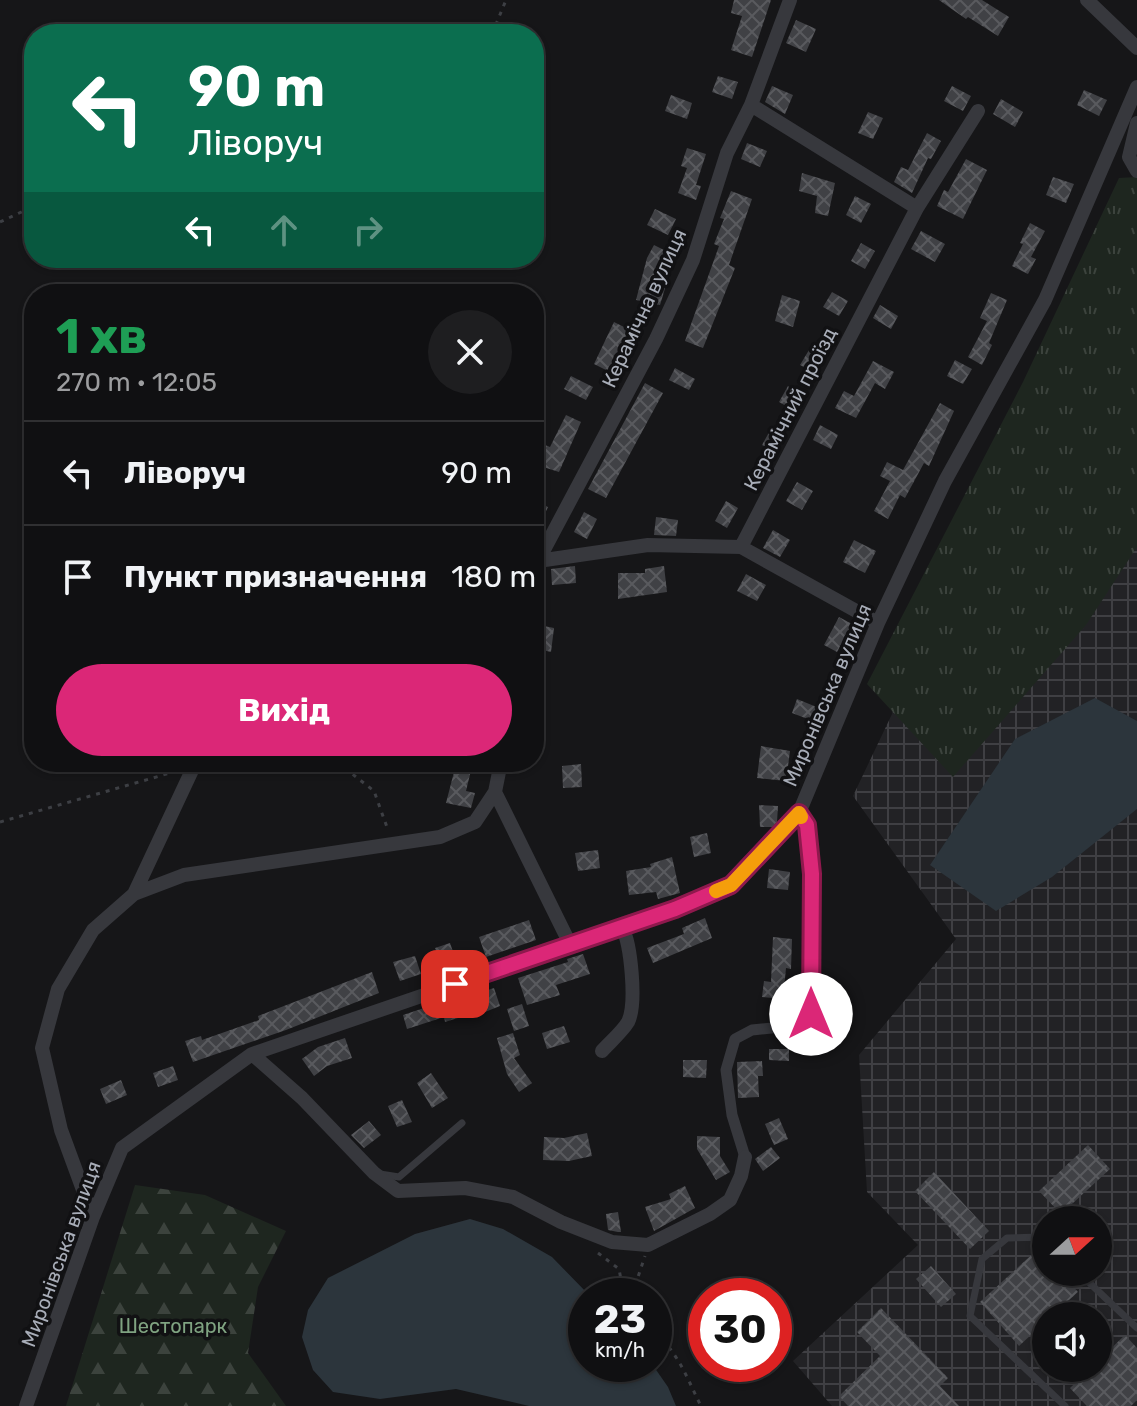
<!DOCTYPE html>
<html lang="uk">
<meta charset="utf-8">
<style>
body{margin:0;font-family:Rubik,sans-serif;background:#1e1e20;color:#f1f3f6;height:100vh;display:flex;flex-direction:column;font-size:30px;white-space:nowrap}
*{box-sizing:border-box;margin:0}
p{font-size:26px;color:#9c9d9f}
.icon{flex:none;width:44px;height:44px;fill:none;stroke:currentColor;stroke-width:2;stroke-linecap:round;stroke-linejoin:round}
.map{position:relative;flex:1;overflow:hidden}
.details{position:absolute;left:24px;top:284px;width:520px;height:488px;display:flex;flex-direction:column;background:#101012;border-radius:32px;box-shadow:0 2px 6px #0004,0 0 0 2px #303032}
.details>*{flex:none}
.guide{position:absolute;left:24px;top:24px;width:520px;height:244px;border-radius:32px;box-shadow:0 2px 6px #0004,0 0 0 2px #303032;background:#0b6e4f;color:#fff;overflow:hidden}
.needle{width:52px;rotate:69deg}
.fabs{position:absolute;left:1032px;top:1206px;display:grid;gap:16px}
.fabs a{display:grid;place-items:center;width:80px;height:80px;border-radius:50%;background:#101012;box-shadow:0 2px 6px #0004,0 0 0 2px #303032;font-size:40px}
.speed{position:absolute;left:568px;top:1278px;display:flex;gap:16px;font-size:40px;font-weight:700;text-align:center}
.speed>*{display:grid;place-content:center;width:104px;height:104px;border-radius:50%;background:#101012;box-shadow:0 2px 6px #0004,0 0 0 2px #303032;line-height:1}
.speed small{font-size:20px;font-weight:400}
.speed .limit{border:12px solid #d22;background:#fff;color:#111}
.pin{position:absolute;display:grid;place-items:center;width:68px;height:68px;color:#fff;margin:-34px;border-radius:16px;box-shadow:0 4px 12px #0006}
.me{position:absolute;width:88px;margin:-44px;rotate:0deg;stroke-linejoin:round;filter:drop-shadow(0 0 6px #0008)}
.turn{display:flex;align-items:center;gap:28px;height:168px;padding:0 32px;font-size:36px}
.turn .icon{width:104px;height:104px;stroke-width:2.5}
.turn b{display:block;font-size:56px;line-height:68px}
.lanes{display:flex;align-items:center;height:76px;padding:0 32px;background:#0003;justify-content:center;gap:40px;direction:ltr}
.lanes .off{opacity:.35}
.round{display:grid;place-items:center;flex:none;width:84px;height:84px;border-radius:42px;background:#1e1e20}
.summary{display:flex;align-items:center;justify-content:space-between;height:136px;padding:0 32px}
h1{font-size:48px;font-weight:700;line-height:60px;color:#1e9e55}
.primary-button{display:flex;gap:16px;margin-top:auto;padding:16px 32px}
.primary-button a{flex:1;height:92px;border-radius:48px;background:#db2777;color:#fff;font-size:32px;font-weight:700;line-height:92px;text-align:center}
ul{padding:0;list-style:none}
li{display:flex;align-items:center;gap:24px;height:104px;padding:0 32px;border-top:2px solid #303032}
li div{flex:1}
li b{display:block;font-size:30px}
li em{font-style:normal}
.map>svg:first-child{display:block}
</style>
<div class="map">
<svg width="1137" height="1406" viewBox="0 0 1137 1406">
<defs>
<pattern id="industrial-grid" width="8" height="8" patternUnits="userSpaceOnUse" patternTransform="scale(2)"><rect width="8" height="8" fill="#222225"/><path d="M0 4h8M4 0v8" fill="none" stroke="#3f3f43"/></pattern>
<pattern id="grass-tufts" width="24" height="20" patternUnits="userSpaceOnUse" patternTransform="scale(2)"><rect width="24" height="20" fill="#1e261f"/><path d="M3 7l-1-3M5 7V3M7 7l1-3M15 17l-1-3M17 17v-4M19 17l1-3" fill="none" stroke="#3c433d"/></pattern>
<pattern id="forest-firs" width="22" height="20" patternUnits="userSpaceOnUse" patternTransform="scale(2)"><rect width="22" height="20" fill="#1e261f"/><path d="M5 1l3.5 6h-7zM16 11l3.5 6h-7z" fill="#3c433d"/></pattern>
<pattern id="building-cross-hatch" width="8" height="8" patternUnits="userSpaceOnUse" patternTransform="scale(2)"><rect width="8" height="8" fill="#404145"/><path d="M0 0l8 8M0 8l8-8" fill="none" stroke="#595a5e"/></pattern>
</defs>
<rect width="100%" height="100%" fill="#161618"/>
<path fill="url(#industrial-grid)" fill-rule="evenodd" d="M1137,199V1406H832L793,1361L918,1245L867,1192L859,1055L956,939L853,796ZM1046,1220H1098V1272H1046ZM1046,1316H1098V1368H1046Z"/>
<path fill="url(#grass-tufts)" d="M1137,177V547L1086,625L953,777L867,684L1023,382L1119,178Z"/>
<path fill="url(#forest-firs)" d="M135,1185L205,1195L286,1231L258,1287L248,1353L286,1406H66Z"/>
<path fill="#2c353c" d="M1095,698L1137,721V809L1052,877L996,911L930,865L1015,739Z
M470,1219L503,1229L552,1257L590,1296H586V1364H652L668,1387L676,1406H529L456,1389L380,1399L333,1392L313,1370L302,1337L308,1310L328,1278L415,1234Z"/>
<path fill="url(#building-cross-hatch)" d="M734,0H771L752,57L731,50L742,16L731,13Z
M939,0H982L1009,17L998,36L968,17L966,19Z
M796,20L816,29L806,52L786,43Z
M718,76L738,82L732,99L712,92Z
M772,86L793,95L785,114L765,102Z
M952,86L971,96L963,111L944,101Z
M1084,90L1107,100L1099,116L1077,105Z
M671,95L692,103L687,119L665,111Z
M1001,99L1023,112L1015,127L993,114Z
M868,112L883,118L873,139L858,133Z
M927,133L941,141L931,159L928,158L912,193L894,182L901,167L908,170Z
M747,143L767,151L760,167L741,159Z
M687,148L706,154L696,185L701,186L696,200L678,193L687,168L681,166Z
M966,159L987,170L963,219L937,206L944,190L948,192Z
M802,173L835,183L828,216L815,213L817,196L799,191Z
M1053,177L1074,184L1066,203L1046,195Z
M731,191L752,199L729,265L735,268L703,348L685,341L719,246L714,244L724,219L720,218Z
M855,196L871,204L861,223L846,215Z
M655,209L676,219L668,235L647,225Z
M1030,223L1045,231L1031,257L1036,259L1028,274L1012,266L1023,244L1020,243Z
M921,231L945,244L935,262L911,249Z
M861,243L875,251L865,269L851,261Z
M654,245L674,255L662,280L667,282L660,305L636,300L647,258Z
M832,292L848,301L839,316L823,307Z
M991,293L1007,300L989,343L992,345L982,365L968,357L987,321L980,318Z
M782,295L800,301L793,327L775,321Z
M880,305L898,316L891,329L873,318Z
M614,322L634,332L614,374L594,364Z
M809,350L825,359L816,373L800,365Z
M955,360L972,369L963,384L947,376Z
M873,361L894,372L885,389L875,383L856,418L835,408L844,391L854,396Z
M675,368L695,379L689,390L669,380Z
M571,376L593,387L586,400L564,389Z
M645,383L663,393L606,498L588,489Z
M788,386L806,396L797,412L779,402Z
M940,403L954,411L929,466L924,463L905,498L900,495L888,519L874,511L890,481L880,476L887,462L903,470Z
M566,415L581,422L559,472L534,464L540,443L550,447Z
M820,425L838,435L831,449L813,440Z
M772,427L787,435L776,453L762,445Z
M797,482L813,491L802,510L786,501Z
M534,500L548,507L534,537Z
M726,501L738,508L727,528L715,521Z
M584,512L597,519L587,539L574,532Z
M656,517L678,520L676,536L654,535Z
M773,530L790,540L780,557L763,548Z
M854,540L876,551L865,573L843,562Z
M575,566L576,583L552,585L551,569Z
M664,566L667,592L618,599V573H645V569Z
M746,574L766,585L757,601L737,591Z
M839,617L852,624L837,652L824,645Z
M534,624L554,628L551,652L534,648Z
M797,699L819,708L813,721L792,713Z
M761,746L790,751L786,781L757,778Z
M429,762H473L466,791L475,793L471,808L446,803L454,772L429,766Z
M581,764L582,787L563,788L562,766Z
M759,805L778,806L777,822L772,827H760Z
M707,833L711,853L694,857L690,837Z
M598,850L600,868L578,871L575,853Z
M672,857L680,893L658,899L656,892L629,895L626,871L651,867L650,864Z
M769,869L790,872L788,890L767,888Z
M705,918L712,938L653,963L647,948L684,934L682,928Z
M529,920L536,940L486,957L479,937Z
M773,937L792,939L791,969L786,968L783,999L762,997L764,981L771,982Z
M450,943L457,963L442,968L435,948Z
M583,954L590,974L556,985L560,995L527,1005L518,978L568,962L567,959Z
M415,956L421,974L400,981L393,962Z
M372,972L379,993L286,1030L193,1062L185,1041L201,1036L202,1040L259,1020L258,1016Z
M494,988L500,1006L475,1016L474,1013L445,1022L444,1017L407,1029L403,1015L424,1008L425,1011Z
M522,1004L529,1026L514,1031L507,1009Z
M564,1026L570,1042L547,1049L542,1033Z
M513,1033L520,1055L514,1058L532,1083L519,1092L507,1074L497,1038Z
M345,1038L352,1058L327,1066L314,1076L302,1059L318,1047Z
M769,1049H789V1061L769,1060Z
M683,1060H707L706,1078L683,1077Z
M762,1061L763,1076H758L759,1097L738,1098L737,1062Z
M173,1066L178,1080L158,1087L153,1073Z
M431,1073L448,1098L432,1108L417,1083Z
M121,1080L127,1095L106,1104L100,1089Z
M402,1100L412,1122L397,1127L388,1106Z
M779,1118L788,1139L774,1145L765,1124Z
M369,1121L381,1135L364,1148L351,1135Z
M587,1133L592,1156L569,1161L543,1160L544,1137L564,1138Z
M697,1136L720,1137V1156L730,1172L716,1180L697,1149Z
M1088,1145L1110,1169L1061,1214L1039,1191Z
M771,1147L780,1158L763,1171L755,1159Z
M934,1172L989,1231L970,1249L915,1191Z
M685,1186L695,1208L654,1231L645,1207L671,1199L669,1194Z
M618,1212L621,1232H618L608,1230L606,1214Z
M1039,1248L1046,1256V1272H1060L1078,1292L1051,1316H1046V1321L1019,1346L980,1302Z
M931,1266L956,1294L941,1307L916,1279Z
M881,1308L948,1378L940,1386L959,1406H848L839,1396L880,1356L857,1332Z
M1125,1335L1137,1348V1400L1131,1406H1087L1070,1388L1091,1368H1098V1361Z"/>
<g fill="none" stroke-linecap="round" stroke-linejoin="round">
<path stroke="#3d3f44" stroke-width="3" stroke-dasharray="4 6" stroke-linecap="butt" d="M492,34L506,0
M0,222L34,206
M337,762L374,791L388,830
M0,822L177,771
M598,1253L619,1269L624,1296
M638,1296V1277L645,1256
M654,1326L661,1336
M654,1334C677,1348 689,1383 701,1406"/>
<path stroke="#37383d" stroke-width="7" d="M380,1174L399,1177L462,1123
M1046,1242L1040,1237L1007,1238L982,1259L970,1316L1065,1406
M1078,1272L1137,1328"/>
<path stroke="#37383d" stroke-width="11" d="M745,1157L732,1115L726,1070L735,1039L752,1030L782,1027L811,1014"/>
<path stroke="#37383d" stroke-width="14" d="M1087,0L1137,48
M751,105L917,208
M1137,123L1129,157L1137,171
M741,547L878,623
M538,561L648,545L741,547L917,208L978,111
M534,581L538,561L656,339L693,260L727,153L751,105L790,0
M501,762L495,792L570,944
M799,813L807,825L812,874L811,1014
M134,894L194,766
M602,1051C610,1042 622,1032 628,1022C637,1004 631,944 622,927
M252,1054L302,1098L374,1173L398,1191L465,1188L513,1197L561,1222L612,1242L648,1245L710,1214L730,1200L741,1176L745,1157
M93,1217L61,1130L42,1048L58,989L93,930L134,894L184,875L440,837L475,822L495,792
M26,1406L93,1217L122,1148L252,1054L675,909L731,885L799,813L878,623L945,481L1045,300L1137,87"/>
</g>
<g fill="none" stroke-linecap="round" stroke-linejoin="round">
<defs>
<path id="route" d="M455,984L675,909L731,885L799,813L807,825L812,874L811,1014"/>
</defs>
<use href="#route" stroke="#8e194d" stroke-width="20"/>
<use href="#route" stroke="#db2777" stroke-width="14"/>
<path stroke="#f59e0b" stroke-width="14" d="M716,891L731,885L799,813L801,817"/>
</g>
<g text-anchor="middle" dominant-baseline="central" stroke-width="7" stroke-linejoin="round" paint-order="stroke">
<g font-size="20" fill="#a8adb8" stroke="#111113">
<text transform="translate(644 308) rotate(-65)">Керамічна вулиця</text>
<text transform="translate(790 409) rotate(-63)">Керамічний проїзд</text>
<text transform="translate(827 695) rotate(-67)">Миронівська вулиця</text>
<text transform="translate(61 1254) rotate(-70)">Миронівська вулиця</text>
</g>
<g font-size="20" fill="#7fa381" stroke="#111113">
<text x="173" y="1326">Шестопарк</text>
</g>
</g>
</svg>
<div class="fabs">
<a><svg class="needle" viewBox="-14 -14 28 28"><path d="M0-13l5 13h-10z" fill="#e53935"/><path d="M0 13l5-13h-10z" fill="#9c9d9f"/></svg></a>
<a><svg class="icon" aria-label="sound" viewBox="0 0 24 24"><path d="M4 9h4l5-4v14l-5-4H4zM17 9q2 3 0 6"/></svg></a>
</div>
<div class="speed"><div>23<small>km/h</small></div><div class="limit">30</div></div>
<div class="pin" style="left:455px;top:984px;background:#d93025"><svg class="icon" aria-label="arrive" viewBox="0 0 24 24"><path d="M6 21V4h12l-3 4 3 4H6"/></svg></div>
<svg class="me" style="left:811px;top:1014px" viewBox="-20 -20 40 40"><circle r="19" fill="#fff"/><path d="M0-13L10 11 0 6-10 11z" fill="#db2777"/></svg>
<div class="guide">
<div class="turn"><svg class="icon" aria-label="left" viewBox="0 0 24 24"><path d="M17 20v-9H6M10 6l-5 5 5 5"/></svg><div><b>90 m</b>Ліворуч</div></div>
<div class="lanes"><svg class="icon" aria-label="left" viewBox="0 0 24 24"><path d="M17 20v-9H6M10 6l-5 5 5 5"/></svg><svg class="icon off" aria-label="ahead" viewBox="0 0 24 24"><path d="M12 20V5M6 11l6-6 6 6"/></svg><svg class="icon off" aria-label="right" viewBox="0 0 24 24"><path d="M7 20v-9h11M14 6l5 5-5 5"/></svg></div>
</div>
<section class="details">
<div class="summary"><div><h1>1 хв</h1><p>270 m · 12:05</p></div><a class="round"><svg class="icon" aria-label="close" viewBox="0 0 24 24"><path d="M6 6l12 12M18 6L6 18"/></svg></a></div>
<ul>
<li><svg class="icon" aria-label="left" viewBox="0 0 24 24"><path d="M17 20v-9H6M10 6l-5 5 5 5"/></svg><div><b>Ліворуч</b></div><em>90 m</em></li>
<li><svg class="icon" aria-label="arrive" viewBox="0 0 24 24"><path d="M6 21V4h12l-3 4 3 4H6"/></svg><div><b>Пункт призначення</b></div><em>180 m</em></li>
</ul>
<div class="primary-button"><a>Вихід</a></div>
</section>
</div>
